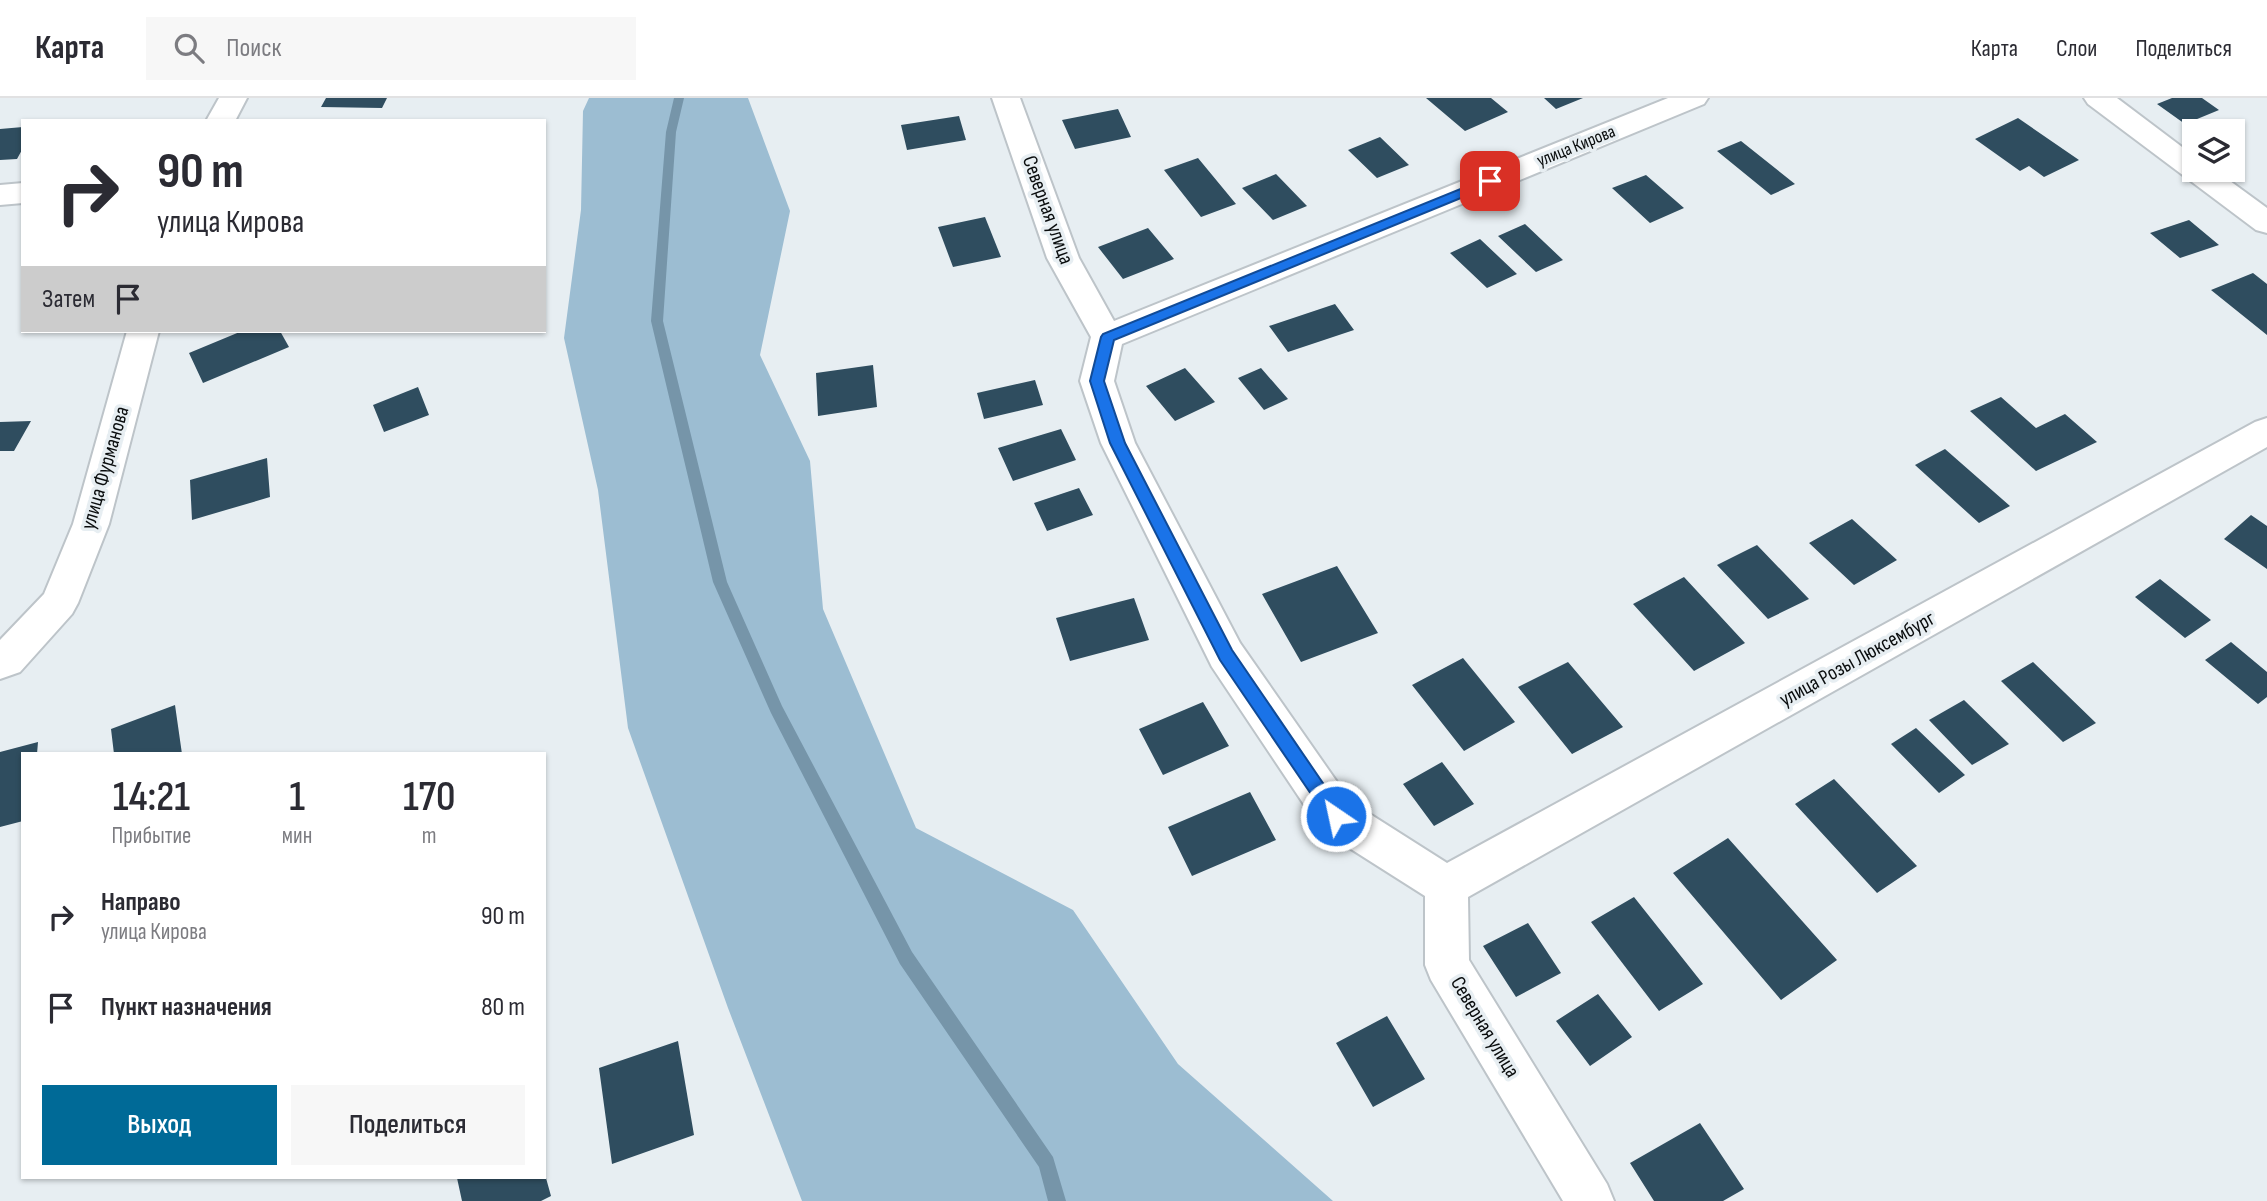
<!DOCTYPE html>
<html lang="ru">
<meta charset="utf-8">
<style>
body{margin:0;font-family:"Sofia Sans Condensed",sans-serif;background:#f7f7f7;color:#2b2b33;height:100vh;display:flex;flex-direction:column;font-size:26px;white-space:nowrap}
*{box-sizing:border-box;margin:0}
p{font-size:23px;color:#7c7c81}
.icon{flex:none;width:38px;height:38px;fill:none;stroke:currentColor;stroke-width:2;stroke-linecap:round;stroke-linejoin:round}
.map{position:relative;flex:1;overflow:hidden}
.sheet{position:absolute;left:21px;top:654px;width:525px;height:427px;display:flex;flex-direction:column;background:#fff;border-radius:0px;box-shadow:0 2px 5px #0004}
.sheet>*{flex:none}
.banner{position:absolute;left:21px;top:21px;width:525px;height:214px;border-radius:0px;box-shadow:0 2px 5px #0004;background:#fff;color:#2b2b33;overflow:hidden}
.tools{position:absolute;left:2182px;top:21px;display:grid;gap:14px}
.tools a{display:grid;place-items:center;width:63px;height:63px;border-radius:0px;background:#fff;box-shadow:0 2px 5px #0004;font-size:35px}
.pin{position:absolute;display:grid;place-items:center;width:60px;height:60px;color:#fff;margin:-30px;border-radius:14px;box-shadow:0 4px 10px #0006}
.me{position:absolute;width:77px;margin:-38px;rotate:326deg;stroke-linejoin:round;filter:drop-shadow(0 0 5px #0008)}
.turn{display:flex;align-items:center;gap:24px;height:147px;padding:0 21px;font-size:32px}
.turn .icon{width:91px;height:91px;stroke-width:2.5}
.turn b{display:block;font-size:49px;line-height:60px}
.then{display:flex;align-items:center;height:66px;padding:0 21px;background:#0003;gap:14px;font-size:26px}
.eta{display:flex;justify-content:space-evenly;align-items:center;height:119px;text-align:center}
.eta b{font-size:42px;font-weight:600;line-height:49px}
.button{display:flex;gap:14px;margin-top:auto;padding:14px 21px}
.button a{flex:1;height:80px;border-radius:0px;background:#006a97;color:#fff;font-size:28px;font-weight:600;line-height:80px;text-align:center}
.button a+a{background:#f7f7f7;color:#2b2b33}
ul{padding:0;list-style:none}
li{display:flex;align-items:center;gap:21px;height:91px;padding:0 21px}
li div{flex:1}
li b{display:block;font-size:26px}
li em{font-style:normal}
header{display:flex;align-items:center;gap:42px;box-sizing:border-box;height:98px;padding:0 35px;background:#fff;border-bottom:2px solid #e1e1e2}
header strong{font-size:33px}
nav{display:flex;gap:38px;margin-inline-start:auto;font-size:24px}
.search{width:490px;height:63px;background:#f7f7f7;display:flex;align-items:center;gap:18px;box-sizing:border-box;padding:0 24px;border-radius:0px;color:#7c7c81;font-size:26px}
.map>svg:first-child{display:block}
</style>
<header>
<strong>Карта</strong>
<div class="search"><svg class="icon" aria-label="search" viewBox="0 0 24 24"><circle cx="10" cy="10" r="6"/><path d="M15 15l6 6"/></svg>Поиск</div>
<nav><a>Карта</a><a>Слои</a><a>Поделиться</a></nav>
</header>
<div class="map">
<svg width="2267" height="1103" viewBox="0 0 2267 1103">
<rect width="100%" height="100%" fill="#e7eef2"/>
<path fill="#9cbdd2" d="M589,0H748L790,113L760,257L810,363L823,511L916,730L1073,812L1178,966L1333,1103H802L728,910L628,630L598,392L564,240L581,112L583,13Z"/>
<g fill="none" stroke-linecap="round" stroke-linejoin="round">
<path fill="#7695a9" fill-rule="evenodd" d="M674,0H684L676,34L663,223L727,484L782,608L912,854L1053,1059L1066,1103H1048L1039,1069L900,866L771,615L713,484L651,223L666,34Z"/>
</g>
<path fill="#2f4d5f" d="M326,0H387L382,10L321,9Z
M1426,0H1491L1508,14L1465,33Z
M1544,0H1583L1556,11Z
M2172,0H2202L2219,12L2185,26L2157,6Z
M1118,11L1131,39L1075,51L1062,22Z
M959,18L966,42L907,52L901,27Z
M2018,20L2079,62L2044,79L2029,68L2020,73L1975,41Z
M23,29V50L17,61L0,62V31Z
M1380,39L1409,67L1377,80L1348,52Z
M1741,43L1795,86L1771,97L1717,53Z
M1198,60L1236,106L1201,119L1164,72Z
M1276,76L1307,108L1273,122L1242,90Z
M1646,77L1684,110L1650,125L1612,90Z
M985,119L1001,159L953,169L938,129Z
M2189,122L2219,147L2180,160L2150,135Z
M1525,126L1563,162L1536,174L1498,138Z
M1148,130L1174,161L1123,181L1098,149Z
M1480,141L1517,176L1487,190L1450,155Z
M2253,175L2267,186V237L2211,192Z
M1335,206L1354,232L1288,254L1269,228Z
M242,233H280L289,249L203,285L189,255Z
M873,267L877,309L818,318L816,275Z
M1185,270L1215,304L1175,323L1146,288Z
M1261,270L1288,301L1264,312L1238,280Z
M1035,282L1043,307L984,321L977,295Z
M418,289L429,317L384,334L373,307Z
M2001,299L2036,330L2065,316L2097,344L2036,373L1970,313Z
M31,323L14,353H0V324Z
M1061,331L1076,362L1013,383L998,350Z
M1945,351L2010,408L1979,425L1915,367Z
M267,360L270,399L192,422L190,382Z
M1079,390L1093,417L1047,433L1034,405Z
M2251,417L2267,428V471L2224,441Z
M1852,421L1897,462L1854,487L1809,445Z
M1757,447L1809,501L1768,521L1717,467Z
M1337,468L1378,535L1301,564L1262,496Z
M1684,479L1745,545L1694,573L1633,506Z
M2160,481L2211,522L2185,540L2135,499Z
M1134,500L1149,542L1070,563L1056,520Z
M2231,544L2267,574V599L2258,606L2205,562Z
M1463,560L1515,624L1464,653L1412,587Z
M1568,564L1623,629L1572,656L1518,589Z
M2033,564L2096,625L2063,644L2001,583Z
M1964,602L2009,646L1972,667L1929,622Z
M1203,604L1229,648L1163,677L1139,631Z
M175,607L182,656H114L111,631Z
M1916,630L1965,677L1939,695L1891,646Z
M38,644L37,656H23V723L0,729V654Z
M1442,664L1474,706L1434,728L1403,686Z
M1834,681L1917,768L1877,795L1795,706Z
M1250,694L1276,742L1192,778L1168,729Z
M1728,740L1837,862L1781,902L1673,775Z
M1634,799L1703,886L1659,913L1591,824Z
M1528,825L1561,875L1516,899L1483,848Z
M1598,896L1632,939L1590,968L1556,923Z
M1387,918L1425,981L1373,1009L1336,945Z
M678,943L694,1037L612,1066L599,970Z
M1700,1025L1744,1091L1723,1103H1654L1630,1065Z
M457,1080H546L551,1098L541,1103H462Z"/>
<g fill="none" stroke-linecap="round" stroke-linejoin="round">
<defs>
<path id="street" d="M219,0H247L235,23H206Z
M992,0H1020L1079,160L1114,223L1668,0H1708L1704,6L1122,246L1114,283L1135,345L1240,545L1351,704L1447,765L2255,324L2267,320V349L1468,799L1469,862L1607,1086L1614,1103H1563L1431,882L1425,867V798L1321,732L1212,569L1101,345L1080,283L1091,239L1047,160Z
M2084,0H2117L2194,58V72H2215L2267,110V135L2256,132L2088,6Z
M23,85V105L0,107V87Z
M127,233H159L109,426L78,505L72,516L20,574L0,581V542L44,496L73,426Z"/>
</defs>
<use href="#street" stroke="#bdc4c9" stroke-width="4"/>
<use href="#street" fill="#fff" fill-rule="evenodd"/>
</g>
<path fill="#1a73e8" stroke="#114b97" stroke-width="2" d="M1490,79L1495,80V86L1114,242L1104,283L1125,345L1232,552L1342,713L1345,718L1342,724L1336,726L1330,724L1220,562L1110,345L1090,283L1101,239L1103,236Z"/>
<g text-anchor="middle" dominant-baseline="central" stroke-width="7" stroke-linejoin="round" paint-order="stroke">
<g font-size="18" fill="#090c0d" stroke="#e7eef2">
<text transform="translate(1576 48) rotate(-22)">улица Кирова</text>
</g>
<g font-size="21" fill="#090c0d" stroke="#e7eef2">
<text transform="translate(1048 112) rotate(70)">Северная улица</text>
<text transform="translate(105 370) rotate(-74)">улица Фурманова</text>
<text transform="translate(1857 561) rotate(-29)">улица Розы Люксембург</text>
<text transform="translate(1485 929) rotate(59)">Северная улица</text>
</g>
</g>
</svg>
<div class="tools">
<a><svg class="icon" aria-label="layers" viewBox="0 0 24 24"><path d="M12 4l9 5-9 5-9-5zM3 14l9 5 9-5"/></svg></a>
</div>
<div class="pin" style="left:1490px;top:83px;background:#d93025"><svg class="icon" aria-label="arrive" viewBox="0 0 24 24"><path d="M6 21V4h12l-3 4 3 4H6"/></svg></div>
<svg class="me" style="left:1336px;top:718px" viewBox="-20 -20 40 40"><circle r="17" fill="#1a73e8" stroke="#fff" stroke-width="3"/><path d="M0-11L8 9 0 5-8 9z" fill="#fff"/></svg>
<div class="banner">
<div class="turn"><svg class="icon" aria-label="right" viewBox="0 0 24 24"><path d="M7 20v-9h11M14 6l5 5-5 5"/></svg><div><b>90 m</b>улица Кирова</div></div>
<div class="then">Затем<svg class="icon" aria-label="arrive" viewBox="0 0 24 24"><path d="M6 21V4h12l-3 4 3 4H6"/></svg></div>
</div>
<section class="sheet">
<div class="eta">
<div><b>14:21</b><p>Прибытие</p></div>
<div><b>1</b><p>мин</p></div>
<div><b>170</b><p>m</p></div>
</div>
<ul>
<li><svg class="icon" aria-label="right" viewBox="0 0 24 24"><path d="M7 20v-9h11M14 6l5 5-5 5"/></svg><div><b>Направо</b><p>улица Кирова</p></div><em>90 m</em></li>
<li><svg class="icon" aria-label="arrive" viewBox="0 0 24 24"><path d="M6 21V4h12l-3 4 3 4H6"/></svg><div><b>Пункт назначения</b></div><em>80 m</em></li>
</ul>
<div class="button"><a>Выход</a><a>Поделиться</a></div>
</section>
</div>
